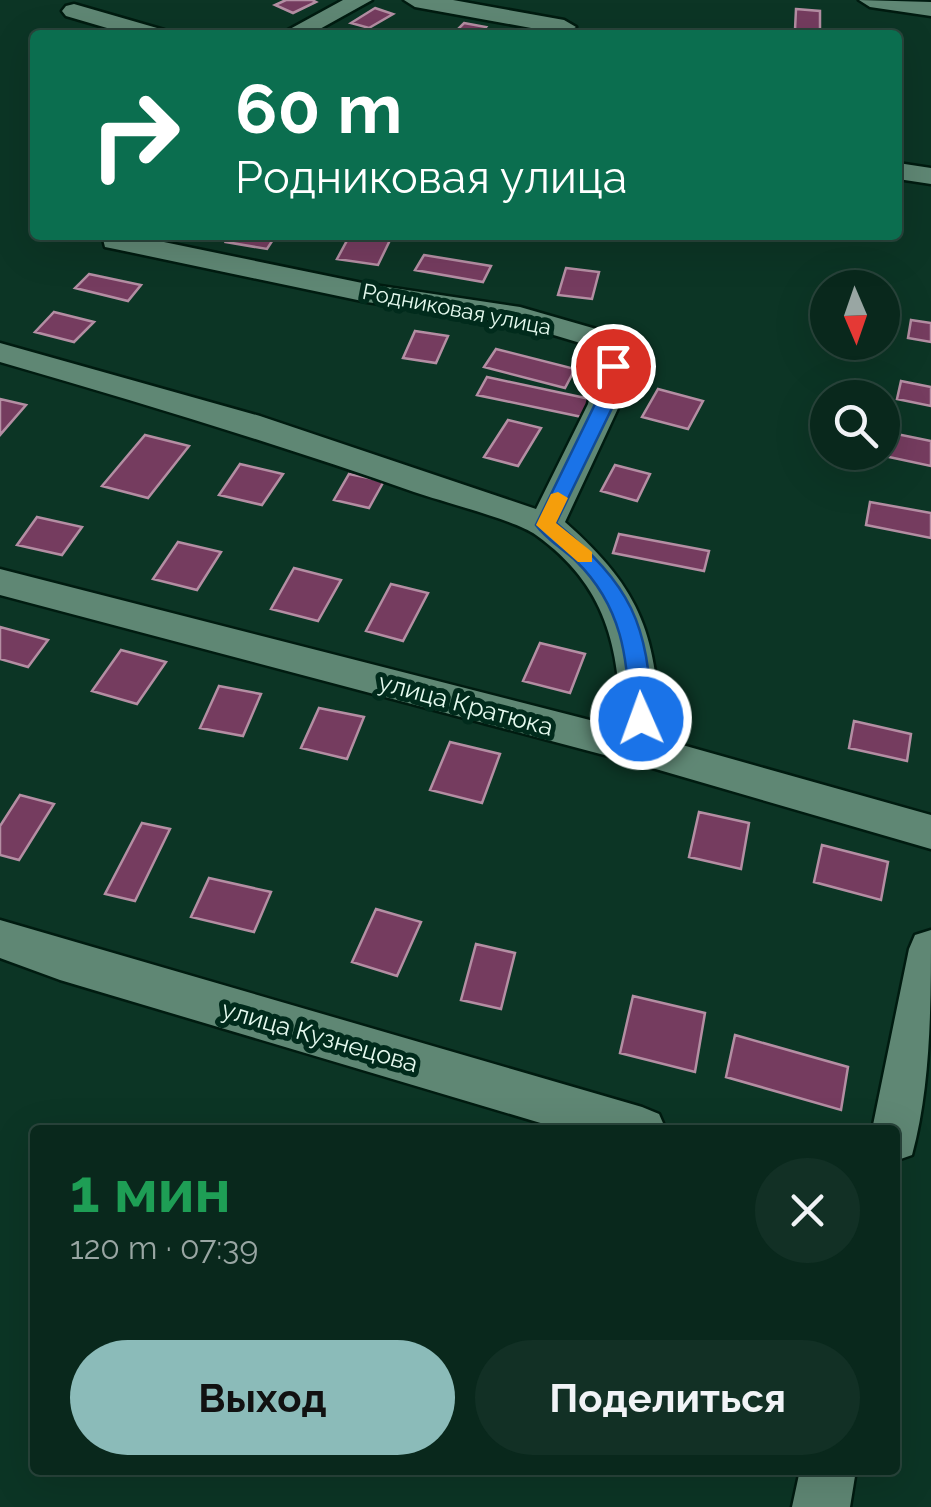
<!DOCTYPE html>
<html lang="ru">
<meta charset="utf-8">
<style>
body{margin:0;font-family:Raleway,sans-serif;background:#123025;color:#f1f3f6;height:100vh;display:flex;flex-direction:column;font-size:38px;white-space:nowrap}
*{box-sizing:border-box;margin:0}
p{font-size:32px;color:#99a6a3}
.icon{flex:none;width:55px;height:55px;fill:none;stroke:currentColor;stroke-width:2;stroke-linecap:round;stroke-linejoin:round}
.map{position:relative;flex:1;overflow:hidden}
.side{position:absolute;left:30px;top:1125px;width:870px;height:350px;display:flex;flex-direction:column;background:#09281c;border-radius:10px;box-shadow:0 10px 40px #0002,0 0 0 2px #29443b}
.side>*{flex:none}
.top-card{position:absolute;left:30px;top:30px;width:872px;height:210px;border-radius:10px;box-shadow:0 10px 40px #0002,0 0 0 2px #29443b;background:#0b6e4f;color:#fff;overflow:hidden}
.needle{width:65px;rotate:178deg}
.controls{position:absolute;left:810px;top:270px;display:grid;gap:20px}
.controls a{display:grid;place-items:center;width:90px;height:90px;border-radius:50%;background:#09281c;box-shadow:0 10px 40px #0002,0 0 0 2px #29443b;font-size:50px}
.pin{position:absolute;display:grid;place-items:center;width:85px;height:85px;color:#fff;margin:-42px;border:5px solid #fff;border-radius:50%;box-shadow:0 2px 10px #0007}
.me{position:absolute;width:110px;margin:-55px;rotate:358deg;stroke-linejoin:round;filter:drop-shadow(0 0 8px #0008)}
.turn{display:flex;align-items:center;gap:35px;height:210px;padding:0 40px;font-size:45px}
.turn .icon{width:130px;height:130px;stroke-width:2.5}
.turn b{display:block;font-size:70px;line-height:85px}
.round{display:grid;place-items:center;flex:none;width:105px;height:105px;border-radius:52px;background:#123025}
.overview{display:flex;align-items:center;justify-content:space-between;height:170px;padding:0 40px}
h1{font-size:60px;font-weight:700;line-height:75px;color:#1e9e55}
.cta{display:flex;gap:20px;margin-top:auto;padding:20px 40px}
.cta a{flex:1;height:115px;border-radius:60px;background:#8bbbb9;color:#111;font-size:40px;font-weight:700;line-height:115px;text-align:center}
.cta a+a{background:#123025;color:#f1f3f6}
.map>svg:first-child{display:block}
</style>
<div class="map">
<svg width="931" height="1507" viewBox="0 0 931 1507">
<rect width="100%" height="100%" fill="#0c3525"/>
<path fill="#753c5f" stroke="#b48ea3" stroke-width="2.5" d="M286,0H312L316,2L293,13L275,5Z
M375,8L393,14L369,28L351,23Z
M796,9L820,11V31L795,30Z
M464,23L486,27L479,35H452Z
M231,235H276L267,249L226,242Z
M350,235H368L391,238L378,265L337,259Z
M424,255L491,266L483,282L415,270Z
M566,268L599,272L592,299L558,295Z
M89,274L141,285L128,301L75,288Z
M54,312L94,322L74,342L35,332Z
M911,320L931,323V342L908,338Z
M415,331L448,336L436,363L403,358Z
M496,349L575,369L565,388L484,367Z
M487,377L590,399L582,417L477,395Z
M901,381L931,387V406L897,399Z
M658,389L703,401L688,429L642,417Z
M0,399L26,405L0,435Z
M508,420L541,428L518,466L484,457Z
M882,431L931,441V466L875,454L882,452Z
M145,435L189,446L148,498L102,486Z
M240,464L283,474L262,505L219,495Z
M615,465L650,474L637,501L601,491Z
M349,474L384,481L369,508L334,500Z
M870,502L931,513V538L866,525Z
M37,517L82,527L62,555L17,545Z
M619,534L709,551L704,571L613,553Z
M178,542L221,552L197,590L153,579Z
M294,568L341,580L318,621L271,609Z
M391,584L428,593L403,641L366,631Z
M0,627L48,640L28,667L0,659Z
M540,643L585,654L570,693L523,681Z
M121,650L166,662L137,704L92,691Z
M219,686L261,694L243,736L200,728Z
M319,708L364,717L347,759L301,748Z
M854,721L911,734L907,761L849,748Z
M450,742L500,754L482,803L430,790Z
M20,795L54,804L19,860L0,855V826Z
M699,812L749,823L741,869L689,857Z
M142,823L170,829L135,901L105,894Z
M822,845L888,862L881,900L814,882Z
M209,878L271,892L254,932L191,917Z
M376,909L421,922L397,976L352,962Z
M476,944L515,953L501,1009L461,1000Z
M633,996L705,1013L695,1072L620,1053Z
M735,1035L848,1067L841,1110L726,1077Z"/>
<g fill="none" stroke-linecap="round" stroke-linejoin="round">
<defs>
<path id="minor" d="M343,0H372L309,35H279Z
M404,0H453L564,20L576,27L564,34L415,7Z
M859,0L931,2V16L870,7Z
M74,4L164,30L168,35H131L66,16L62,11L66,6Z
M898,163L931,168V184L898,179Z
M102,235H130L367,284L520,307L610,333L629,366L620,404L565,522C644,592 656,636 661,739L931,815V849L642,765L0,595V569L621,728C619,647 607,586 536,535C515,520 443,502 414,492C277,444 139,402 0,362V343L260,416L536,509L588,404L597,366L587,345L517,324L367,302L115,249L105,247Z
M0,920L642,1107L659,1114L666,1130H564L60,980L0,958Z
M931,930C931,1002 931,1086 912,1155L895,1161V1130H872L909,949L915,935Z
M800,1470H856L850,1507H792Z"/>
</defs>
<use href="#minor" stroke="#001b10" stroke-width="5"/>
<use href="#minor" fill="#5f8774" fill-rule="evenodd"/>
</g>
<path fill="#1a73e8" stroke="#114b97" stroke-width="2.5" d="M613,360L622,366L614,404L556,523C632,586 648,622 652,719L641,728L630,719C628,658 622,606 576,561C563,549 546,539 536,525L595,404L604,366Z"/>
<path fill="#f59e0b" d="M558,492L568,498L556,523L592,552V562H578L536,525L551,494Z"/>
<g text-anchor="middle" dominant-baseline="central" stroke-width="10" stroke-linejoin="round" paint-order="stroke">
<g font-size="22" fill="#e4f9ee" stroke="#012b1c">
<text transform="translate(457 309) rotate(11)">Родниковая улица</text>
</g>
<g font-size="25" fill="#e4f9ee" stroke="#012b1c">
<text transform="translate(466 704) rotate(15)">улица Кратюка</text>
<text transform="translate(320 1036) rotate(16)">улица Кузнецова</text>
</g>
</g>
</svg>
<div class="controls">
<a><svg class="needle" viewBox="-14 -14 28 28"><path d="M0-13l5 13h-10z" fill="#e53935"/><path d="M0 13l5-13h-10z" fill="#99a6a3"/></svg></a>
<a><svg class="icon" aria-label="search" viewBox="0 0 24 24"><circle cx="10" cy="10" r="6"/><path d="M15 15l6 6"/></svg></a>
</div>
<div class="pin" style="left:613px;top:366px;background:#d93025"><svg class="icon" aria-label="arrive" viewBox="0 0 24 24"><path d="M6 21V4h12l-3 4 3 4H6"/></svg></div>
<svg class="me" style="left:641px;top:719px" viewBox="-20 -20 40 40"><circle r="17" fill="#1a73e8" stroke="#fff" stroke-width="3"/><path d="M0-11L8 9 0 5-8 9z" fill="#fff"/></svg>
<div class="top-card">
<div class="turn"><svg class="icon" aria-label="right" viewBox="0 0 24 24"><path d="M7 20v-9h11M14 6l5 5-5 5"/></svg><div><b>60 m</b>Родниковая улица</div></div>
</div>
<section class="side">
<div class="overview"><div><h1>1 мин</h1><p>120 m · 07:39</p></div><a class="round"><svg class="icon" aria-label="close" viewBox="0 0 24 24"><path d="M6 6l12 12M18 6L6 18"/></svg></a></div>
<div class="cta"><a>Выход</a><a>Поделиться</a></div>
</section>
</div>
